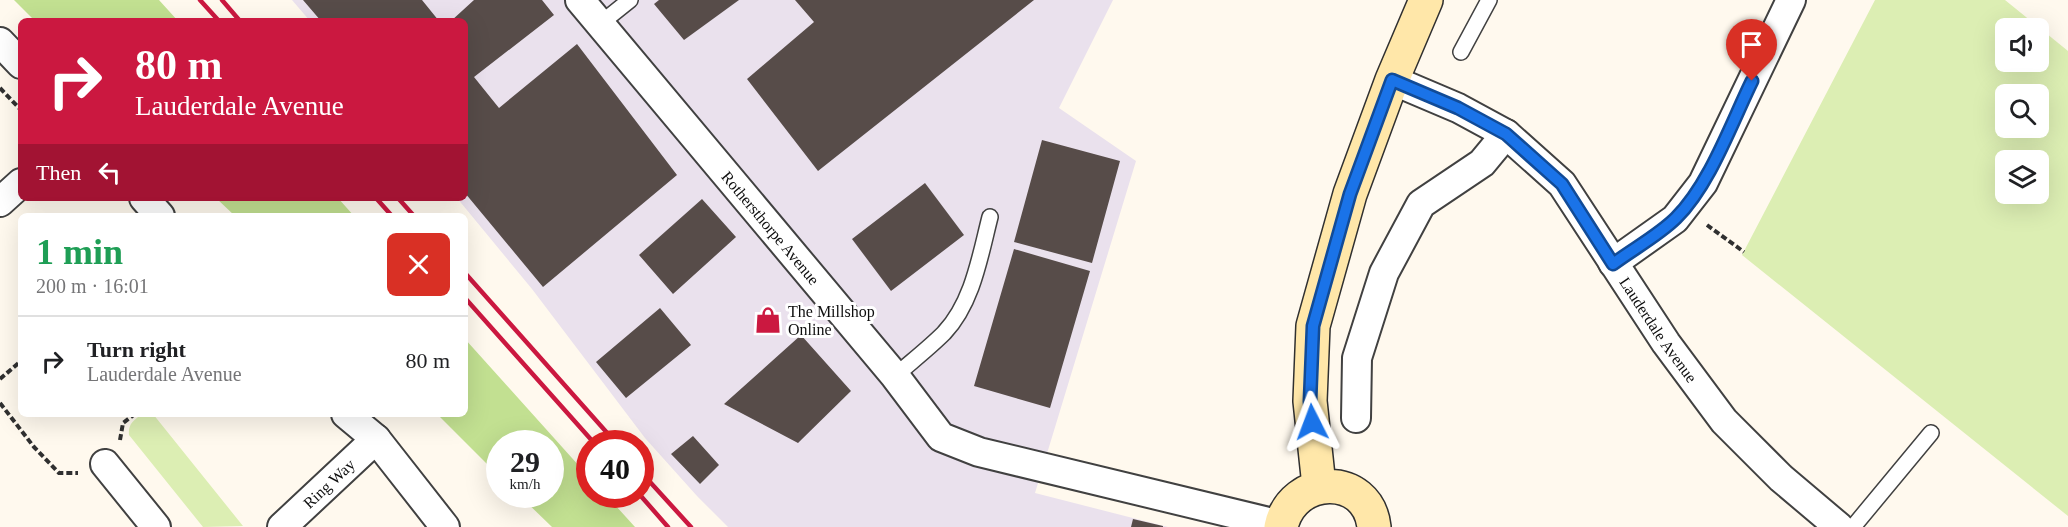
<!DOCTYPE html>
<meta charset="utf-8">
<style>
body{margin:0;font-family:Georgia,serif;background:#f2f2f2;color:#202124;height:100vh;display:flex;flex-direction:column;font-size:22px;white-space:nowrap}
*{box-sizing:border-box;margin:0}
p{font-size:20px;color:#757577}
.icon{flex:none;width:33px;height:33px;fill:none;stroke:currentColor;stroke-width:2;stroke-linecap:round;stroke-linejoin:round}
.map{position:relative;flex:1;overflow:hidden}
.sheet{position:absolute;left:18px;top:213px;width:450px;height:204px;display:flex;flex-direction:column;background:#fff;border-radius:9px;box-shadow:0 6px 24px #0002}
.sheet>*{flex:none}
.banner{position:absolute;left:18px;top:18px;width:450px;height:183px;border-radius:9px;box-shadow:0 6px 24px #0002;background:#cb1840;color:#fff;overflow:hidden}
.buttons{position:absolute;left:1995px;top:18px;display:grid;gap:12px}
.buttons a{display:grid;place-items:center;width:54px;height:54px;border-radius:9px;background:#fff;box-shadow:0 6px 24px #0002;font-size:30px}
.speed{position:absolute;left:486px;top:430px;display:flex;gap:12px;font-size:30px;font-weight:700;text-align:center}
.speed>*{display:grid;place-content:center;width:78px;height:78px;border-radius:50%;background:#fff;box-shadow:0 6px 24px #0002;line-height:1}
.speed small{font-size:15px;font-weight:400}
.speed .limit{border:9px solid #d22;background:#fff;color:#111}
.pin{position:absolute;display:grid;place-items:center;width:51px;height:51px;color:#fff;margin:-62px -26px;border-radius:50% 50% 50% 0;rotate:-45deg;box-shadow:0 0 6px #0007}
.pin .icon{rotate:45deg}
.me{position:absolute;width:66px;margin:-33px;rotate:357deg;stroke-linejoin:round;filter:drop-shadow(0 0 4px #0008)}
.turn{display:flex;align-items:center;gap:21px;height:126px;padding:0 18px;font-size:27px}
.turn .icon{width:78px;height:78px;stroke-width:2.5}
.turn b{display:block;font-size:42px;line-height:51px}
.then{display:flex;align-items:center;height:57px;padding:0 18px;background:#0003;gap:12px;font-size:22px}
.round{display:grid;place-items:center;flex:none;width:63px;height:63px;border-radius:9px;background:#f2f2f2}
.headline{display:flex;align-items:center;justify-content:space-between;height:102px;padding:0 18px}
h1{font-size:36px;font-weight:800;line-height:45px;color:#1e9e55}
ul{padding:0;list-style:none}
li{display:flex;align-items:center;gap:18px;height:90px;padding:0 18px;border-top:2px solid #e0e0e0}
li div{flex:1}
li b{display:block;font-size:22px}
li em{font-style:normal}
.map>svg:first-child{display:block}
</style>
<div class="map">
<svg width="2068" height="527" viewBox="0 0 2068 527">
<rect width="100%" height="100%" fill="#fff9ee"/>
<path fill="#eae1ed" d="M292,0H1113L1059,108L1136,161L1035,493L1168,527H728L697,496L645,438L532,289L457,198H465V21H310Z"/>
<path fill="#dceeb3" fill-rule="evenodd" d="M1875,0H2005L2068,51V516L1742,255ZM2006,28H2038V62H2006ZM2006,94H2038V128H2006ZM2006,160H2038V194H2006Z
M142,414H153L243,526L203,527L129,435C128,424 133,421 142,414Z"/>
<path fill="#c2e091" d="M14,0H159L178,21H35Z
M216,198H338L354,216H235Z
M465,339L589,477L590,495H606L635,527H552L519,495H550V444H500L499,476L437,414H465Z"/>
<path fill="#574c49" d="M303,0H422L439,21H321Z
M474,0H542L554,15L474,77L499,108L577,44L677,175L543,287L465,193V21H451Z
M659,0H739L684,40L654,4Z
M795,0H1034L818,171L747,79L814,22Z
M1042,140L1120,161L1092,263L1014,242Z
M925,183L964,235L891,291L852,239Z
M702,199L736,237L673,294L639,255Z
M1014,249L1090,271L1050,408L974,386Z
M660,308L691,345L626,398L596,362Z
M801,335L851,391L798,443L724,404Z
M693,436L719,465L700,484L671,454Z
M1133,519L1163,526V527H1131Z"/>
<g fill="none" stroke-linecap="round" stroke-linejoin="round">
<defs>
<path id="lane" d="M600,24L630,0
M1461,52L1489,0
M895,376C911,362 929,348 944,333C973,302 980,256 990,217
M1853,527L1931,433"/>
<g id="street">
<path id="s1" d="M580,0L895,376L941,437L979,452L1281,525"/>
<path d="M0,42L21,64"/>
<path id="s2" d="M1392,80L1458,108L1506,134L1562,184L1666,343L1724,421L1781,478L1839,527"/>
<path d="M144,198L160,216"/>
<path d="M0,202L21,183"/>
<path d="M1613,263L1675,219L1703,183L1791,0"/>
<path d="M346,414L376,439L445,527"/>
<path d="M1356,418L1357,358L1384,273L1421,204L1482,163L1506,134"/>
<path d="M105,464L156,527"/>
<path id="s3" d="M282,527L376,439"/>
</g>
<path id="secondary" d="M1319,486L1310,401L1313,326L1350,194L1392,80L1426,0
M1281,527C1292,474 1368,472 1374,527"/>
</defs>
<use href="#lane" stroke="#414141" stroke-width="18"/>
<use href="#street" stroke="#414141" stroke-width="32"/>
<use href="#secondary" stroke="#303030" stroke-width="36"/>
<path stroke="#303030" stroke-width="4" stroke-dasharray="6 3" stroke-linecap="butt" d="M0,88L21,110
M1707,225L1744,252
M0,379L21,361
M0,403L34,447L59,473H78
M120,440L123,423L135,414"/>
<use href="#lane" stroke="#fff" stroke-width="15"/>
<use href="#street" stroke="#fff" stroke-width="28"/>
<use href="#secondary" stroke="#ffe7a9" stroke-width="33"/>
<path stroke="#cb1840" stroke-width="4.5" d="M200,0L219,21
M222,0L240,21
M376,198L392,216
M398,198L414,216
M465,273L617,444
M465,298L595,444
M640,471L691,527
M640,495L668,527"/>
</g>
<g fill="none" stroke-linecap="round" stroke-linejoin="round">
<defs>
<path id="route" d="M1312,422L1310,401L1313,326L1350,194L1392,80L1458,108L1506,134L1562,184L1613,264C1633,249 1659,235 1676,218C1710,184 1731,124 1752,81"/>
</defs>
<use href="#route" stroke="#114b97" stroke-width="15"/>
<use href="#route" stroke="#1a73e8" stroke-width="10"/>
</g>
<defs>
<symbol id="shop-bare" viewBox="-9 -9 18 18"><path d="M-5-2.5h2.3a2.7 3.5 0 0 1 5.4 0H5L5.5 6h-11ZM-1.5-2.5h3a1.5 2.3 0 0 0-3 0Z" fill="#cb1840" stroke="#fff" stroke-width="2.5" paint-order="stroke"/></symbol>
</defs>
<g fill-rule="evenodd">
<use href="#shop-bare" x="749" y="301" width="38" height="38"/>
</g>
<g text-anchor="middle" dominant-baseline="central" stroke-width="6" stroke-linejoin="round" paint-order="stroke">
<g font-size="16" fill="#0e0e0e" stroke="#fff">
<text stroke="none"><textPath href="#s1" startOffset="297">Rothersthorpe Avenue</textPath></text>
<text stroke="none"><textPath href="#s2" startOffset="376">Lauderdale Avenue</textPath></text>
<text stroke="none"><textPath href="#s3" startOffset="64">Ring Way</textPath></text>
</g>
<g font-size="16" fill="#0e0e0e" stroke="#fff" text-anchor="start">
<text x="788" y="311">The Millshop<tspan x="788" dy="18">Online</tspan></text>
</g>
</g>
</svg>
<div class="buttons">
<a><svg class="icon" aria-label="sound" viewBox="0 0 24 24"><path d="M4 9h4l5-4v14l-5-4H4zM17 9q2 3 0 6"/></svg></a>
<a><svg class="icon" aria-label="search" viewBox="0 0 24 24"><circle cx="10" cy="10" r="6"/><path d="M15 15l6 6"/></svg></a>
<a><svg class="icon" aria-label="layers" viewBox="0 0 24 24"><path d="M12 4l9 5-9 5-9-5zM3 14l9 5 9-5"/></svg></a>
</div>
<div class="speed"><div>29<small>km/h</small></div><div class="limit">40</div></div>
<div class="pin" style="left:1752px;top:81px;background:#d93025"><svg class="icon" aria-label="arrive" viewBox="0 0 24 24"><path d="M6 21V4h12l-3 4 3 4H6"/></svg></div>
<svg class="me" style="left:1312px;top:422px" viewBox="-20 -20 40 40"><path d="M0-17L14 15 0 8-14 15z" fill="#1a73e8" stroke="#fff" stroke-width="4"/></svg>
<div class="banner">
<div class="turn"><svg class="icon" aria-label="right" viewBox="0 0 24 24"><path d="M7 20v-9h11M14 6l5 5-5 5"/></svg><div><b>80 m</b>Lauderdale Avenue</div></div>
<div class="then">Then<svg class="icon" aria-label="left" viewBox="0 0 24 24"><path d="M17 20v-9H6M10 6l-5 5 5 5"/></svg></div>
</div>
<section class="sheet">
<div class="headline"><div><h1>1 min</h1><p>200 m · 16:01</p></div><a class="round" style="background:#d93025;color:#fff"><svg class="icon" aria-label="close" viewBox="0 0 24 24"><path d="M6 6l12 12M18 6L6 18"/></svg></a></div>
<ul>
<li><svg class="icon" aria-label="right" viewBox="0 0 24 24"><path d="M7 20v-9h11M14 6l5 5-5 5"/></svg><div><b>Turn right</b><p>Lauderdale Avenue</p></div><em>80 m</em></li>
</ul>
</section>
</div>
